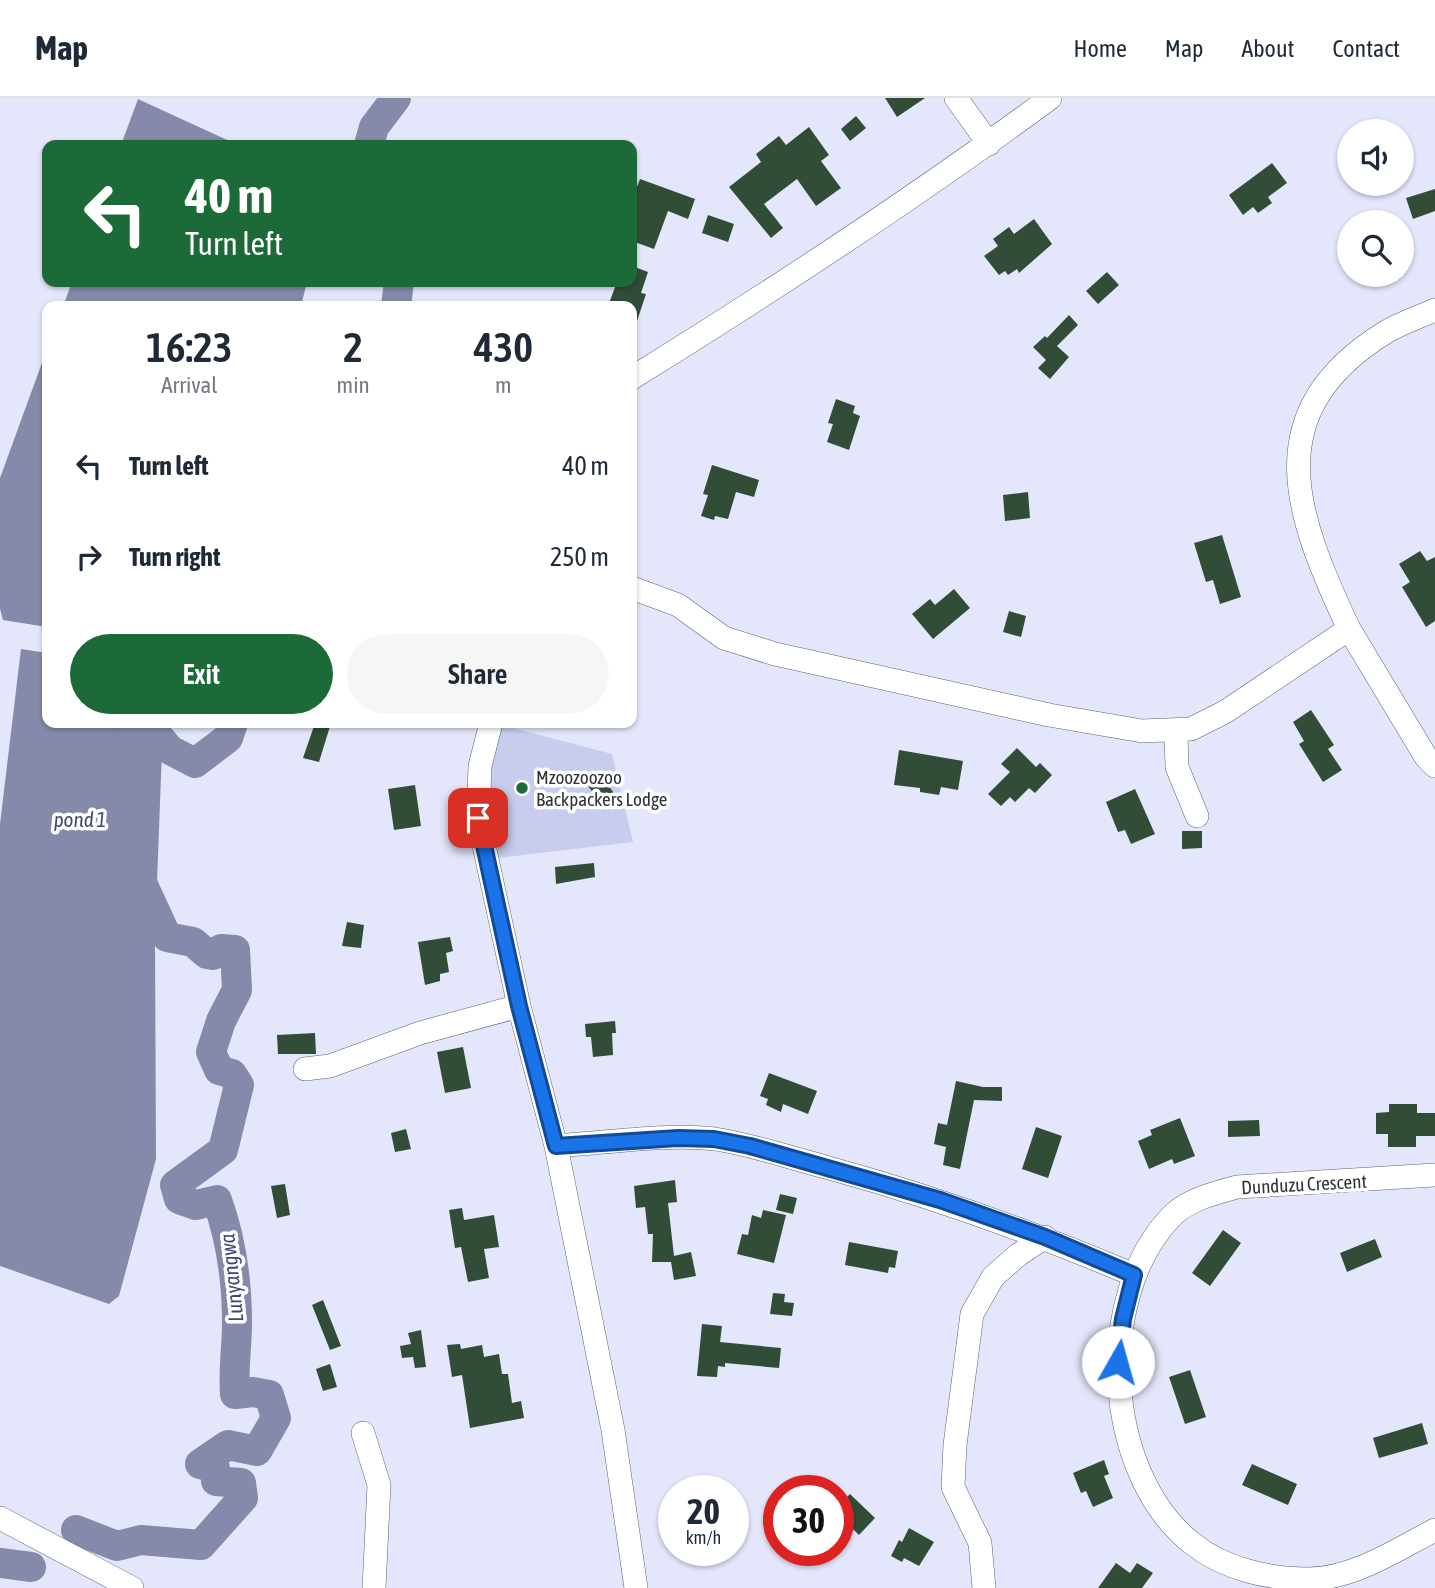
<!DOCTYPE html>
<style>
body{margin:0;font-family:"Asap Condensed",sans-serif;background:#f6f6f7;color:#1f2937;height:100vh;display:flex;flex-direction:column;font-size:26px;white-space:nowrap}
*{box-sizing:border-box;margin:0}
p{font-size:23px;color:#747a83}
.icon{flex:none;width:38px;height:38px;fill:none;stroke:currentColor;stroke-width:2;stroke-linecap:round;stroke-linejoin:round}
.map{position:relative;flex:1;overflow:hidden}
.side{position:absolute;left:42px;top:203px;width:595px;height:427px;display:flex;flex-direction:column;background:#fff;border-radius:14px;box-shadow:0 2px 5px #0004}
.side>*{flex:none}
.guide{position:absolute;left:42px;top:42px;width:595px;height:147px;border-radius:14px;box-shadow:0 2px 5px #0004;background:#1d6a39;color:#fff;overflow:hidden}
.tools{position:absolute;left:1337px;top:21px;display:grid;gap:14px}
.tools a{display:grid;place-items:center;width:77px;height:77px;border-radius:50%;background:#fff;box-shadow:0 2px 5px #0004;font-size:35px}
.speed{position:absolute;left:658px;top:1377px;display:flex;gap:14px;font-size:35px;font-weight:700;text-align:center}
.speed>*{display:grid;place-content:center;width:91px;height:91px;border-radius:50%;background:#fff;box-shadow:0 2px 5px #0004;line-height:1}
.speed small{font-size:18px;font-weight:400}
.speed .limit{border:10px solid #d22;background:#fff;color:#111}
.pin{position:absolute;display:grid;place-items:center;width:60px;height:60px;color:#fff;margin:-30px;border-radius:14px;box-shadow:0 4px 10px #0006}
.me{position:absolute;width:77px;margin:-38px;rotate:7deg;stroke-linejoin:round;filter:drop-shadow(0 0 5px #0008)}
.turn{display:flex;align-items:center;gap:24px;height:147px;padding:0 28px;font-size:32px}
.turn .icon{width:91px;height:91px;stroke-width:2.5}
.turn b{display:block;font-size:49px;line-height:60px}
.eta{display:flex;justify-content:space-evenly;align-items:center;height:119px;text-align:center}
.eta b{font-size:42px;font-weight:600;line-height:49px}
.primary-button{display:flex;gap:14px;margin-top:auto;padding:14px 28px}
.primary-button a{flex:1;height:80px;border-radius:42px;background:#1d6a39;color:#fff;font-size:28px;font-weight:600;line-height:80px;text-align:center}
.primary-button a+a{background:#f6f6f7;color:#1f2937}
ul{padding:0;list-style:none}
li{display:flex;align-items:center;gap:21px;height:91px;padding:0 28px}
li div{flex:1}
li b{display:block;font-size:26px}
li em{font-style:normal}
header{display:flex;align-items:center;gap:42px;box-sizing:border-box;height:98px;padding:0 35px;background:#fff;border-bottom:2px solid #e0e1e3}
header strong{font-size:33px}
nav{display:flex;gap:38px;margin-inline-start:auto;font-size:24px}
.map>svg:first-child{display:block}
</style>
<header>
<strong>Map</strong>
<nav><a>Home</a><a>Map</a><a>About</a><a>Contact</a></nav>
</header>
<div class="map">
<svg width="1435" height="1490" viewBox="0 0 1435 1490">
<rect width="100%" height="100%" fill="#e4e7fb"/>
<path fill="#c8cdee" d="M495,625L612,656L633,744L490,761L482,727Z"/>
<path fill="#858aaa" d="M138,1L238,47H121Z
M72,184H307L301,208H63Z
M47,251V529L3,522L0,511V380Z
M21,551L47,555V625H163L155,838L156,1061L119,1198L109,1206L0,1168V726Z"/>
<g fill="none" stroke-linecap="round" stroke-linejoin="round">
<path stroke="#858aaa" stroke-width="30" d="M369,47L374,29L396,0
M396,208L399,184
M131,636L152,631L170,652L195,665L228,640L233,625
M76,1432L117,1448L141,1442L201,1447L243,1400L241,1385L216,1383L215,1370L200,1366L228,1347L257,1353L276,1320L269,1297L253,1294L235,1296C233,1272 237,1249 237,1225C237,1184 231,1141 217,1102L196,1107L179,1101L175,1087L223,1052L239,987L232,976L219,972L211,954L221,923L237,892L235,852L221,851L213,857L207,856L193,844L167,839L143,787L136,788
M0,1465L31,1469"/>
</g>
<path fill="#314d38" d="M885,0H925L897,19Z
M856,18L866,30L850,43L841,31Z
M809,29L829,57L821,63L841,90L816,108L797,81L764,106L783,130L771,140L729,89L761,64L756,56L779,38L786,47Z
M1272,65L1287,85L1268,99L1272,105L1258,115L1253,109L1243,117L1229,97Z
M640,81L695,101L688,121L668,113L654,151L632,143V102Z
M1435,91V113L1413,121L1406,100Z
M708,117L734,126L728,144L702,135Z
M1034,121L1052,146L1019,175L1017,171L1008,177L1005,173L999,177L984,158L998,148L993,141L1009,129L1014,136Z
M632,168L648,174L641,195L646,196L634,232L632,208H608L617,184H632Z
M1107,174L1119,187L1098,206L1086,193Z
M1069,217L1078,227L1057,248L1069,259L1050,281L1038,270L1046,262L1033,249L1045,238L1047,240Z
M836,301L855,308L853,315L860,318L849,352L827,344L833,326L828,325Z
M712,367L759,382L754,399L736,394L728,421L715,418L714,422L701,418L708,397L703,396Z
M1028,394L1030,420L1005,423L1003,397Z
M1222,437L1241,499L1220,506L1213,482L1206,484L1194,445Z
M1420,453L1427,463L1435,459V523L1426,529L1402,489L1410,484L1399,466Z
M954,491L970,510L933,541L912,516L930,501L935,507Z
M1009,513L1026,518L1021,539L1003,534Z
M1311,612L1334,647L1328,651L1342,672L1323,684L1299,646L1304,643L1293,624Z
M315,625H331L319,664L303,660Z
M1017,650L1036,669L1040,665L1052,677L1035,695L1029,690L1015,704L1010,699L1001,708L988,696L1010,674L1001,666Z
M899,652L963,663L958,692L941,689L939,697L920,694V690L894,687Z
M598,674L617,699L604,709L585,684Z
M415,687L421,728L394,732L388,691Z
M1135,691L1155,736L1131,746L1125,732L1118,734L1106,704Z
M1182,733H1202V750L1182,751Z
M594,765L595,779L556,786L555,769Z
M347,824L364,827L361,850L342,848Z
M450,839L453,853L446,855L449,874L440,876V883L425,887L418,844Z
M615,923L616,935H612L613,957L593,959L591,939H586L585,926Z
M315,935L316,956H278L277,937Z
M463,949L471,990L445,995L437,954Z
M769,975L817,993L808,1016L783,1006L781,1014L766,1007L768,1001L760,998Z
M956,983L983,989H1002V1003L974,1002L960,1071L943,1067L946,1049L934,1046L938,1025L947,1027Z
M1389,1006H1417V1015H1435V1038H1416V1049H1388V1036H1376V1015L1389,1014Z
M1180,1020L1195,1058L1174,1066L1172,1061L1149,1071L1138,1043L1152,1037L1150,1032Z
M1259,1022L1260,1038L1228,1039V1023Z
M1036,1029L1062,1038L1048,1080L1022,1071Z
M406,1031L411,1051L395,1054L391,1035Z
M675,1082L677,1104L668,1105L674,1158L691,1154L696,1178L674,1182L671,1164H652L653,1136H648L645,1109L636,1110L634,1088Z
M285,1086L290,1117L277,1120L271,1088Z
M780,1096L797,1100L793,1116L776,1112Z
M462,1110L464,1122L494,1117L499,1149L484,1151L489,1180L468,1184L461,1149L455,1150L449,1112Z
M763,1112L786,1117L774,1165L737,1156L742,1136L748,1137L752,1117L761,1120Z
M1223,1132L1241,1145L1210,1188L1192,1175Z
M1375,1141L1382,1159L1347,1174L1340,1155Z
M849,1144L898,1153L895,1170L889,1169L888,1175L845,1167Z
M773,1195L785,1196L784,1204L794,1205L792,1218L770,1216Z
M323,1202L341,1248L330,1252L312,1207Z
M702,1226L722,1228L720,1244L781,1250L779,1270L725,1265V1269L718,1268L717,1279L697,1278Z
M421,1232L426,1269L415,1270L413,1259L402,1260L400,1248L411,1246L408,1235Z
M460,1246L461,1251L482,1247L484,1259L499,1256L502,1276H508L512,1305L521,1303L524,1320L470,1330L462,1277L452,1279L447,1247Z
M330,1266L337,1289L323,1293L316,1271Z
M1190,1272L1206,1319L1185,1326L1169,1279Z
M1422,1325L1428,1346L1379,1360L1373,1340Z
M1104,1362L1109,1376L1104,1378L1113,1400L1093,1409L1086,1393L1081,1395L1073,1375Z
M1252,1366L1297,1386L1288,1407L1242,1387Z
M850,1396L875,1420L859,1437L850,1428L838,1441V1408Z
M909,1430L934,1444L919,1468L904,1460L902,1464L891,1458L899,1442L902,1444Z
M1116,1465L1130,1475L1137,1465L1153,1475L1142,1490H1098Z"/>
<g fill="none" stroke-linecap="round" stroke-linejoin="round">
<defs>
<path id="minor" d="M956,0L989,46
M632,280C774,192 915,100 1050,0
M632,490L678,507L724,540L775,556L1049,617L1142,633L1191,631L1225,614L1349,531L1426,659L1435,668
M1349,531C1295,416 1256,314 1386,234C1401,225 1419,219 1435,212
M491,625L480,668L478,720L519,908L556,1048L613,1332L636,1490
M1176,634L1177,669L1197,718
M305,971L330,968L420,935L519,908
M556,1048C605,1045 668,1035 715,1041C754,1047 791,1060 829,1070C935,1099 1032,1134 1134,1177
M1435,1077L1237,1089C1216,1095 1190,1101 1174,1116C1093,1195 1103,1377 1193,1446C1224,1471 1269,1481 1308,1481C1353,1481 1396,1452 1435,1432
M363,1335L379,1387L374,1490
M0,1420L132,1490
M984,1490L980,1445L953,1389L955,1347L972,1216L993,1179L1018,1157L1045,1139"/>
</defs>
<use href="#minor" stroke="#5e6171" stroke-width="24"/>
<use href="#minor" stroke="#fff" stroke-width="23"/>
</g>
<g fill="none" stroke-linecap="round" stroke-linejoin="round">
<defs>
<path id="route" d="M478,720L519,908L556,1048L678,1040L714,1041L750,1048L940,1102L1045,1139L1134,1177L1123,1221L1118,1264"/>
</defs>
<use href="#route" stroke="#114b97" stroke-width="18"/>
<use href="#route" stroke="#1a73e8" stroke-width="12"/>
</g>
<circle fill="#1d6a39" stroke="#fff" stroke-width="2.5" cx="522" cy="690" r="7"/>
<g text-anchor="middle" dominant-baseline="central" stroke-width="7" stroke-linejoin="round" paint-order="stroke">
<g font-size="19" fill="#313239" stroke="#fff" text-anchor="start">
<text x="536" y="679">Mzoozoozoo<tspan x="536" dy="22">Backpackers Lodge</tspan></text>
</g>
<g font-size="19" fill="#313239" stroke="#fff">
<text transform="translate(1304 1086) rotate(-3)">Dunduzu Crescent</text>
</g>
<g font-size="21" font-style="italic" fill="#434776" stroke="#fff">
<text x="80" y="721">pond 1</text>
<text transform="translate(231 1180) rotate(-96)">Lunyangwa</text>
</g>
</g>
</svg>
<div class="tools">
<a><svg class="icon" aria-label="sound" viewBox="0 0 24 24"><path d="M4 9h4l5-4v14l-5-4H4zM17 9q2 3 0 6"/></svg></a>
<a><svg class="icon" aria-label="search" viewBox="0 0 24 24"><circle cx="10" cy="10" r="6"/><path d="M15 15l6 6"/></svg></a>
</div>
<div class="speed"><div>20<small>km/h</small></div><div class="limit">30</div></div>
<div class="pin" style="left:478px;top:720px;background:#d93025"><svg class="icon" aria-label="arrive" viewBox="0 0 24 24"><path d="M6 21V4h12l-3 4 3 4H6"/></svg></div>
<svg class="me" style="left:1118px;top:1264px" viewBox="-20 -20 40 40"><circle r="19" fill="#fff"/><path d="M0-13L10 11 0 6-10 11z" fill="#1a73e8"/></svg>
<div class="guide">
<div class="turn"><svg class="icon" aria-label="left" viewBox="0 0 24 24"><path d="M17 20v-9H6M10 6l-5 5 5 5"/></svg><div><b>40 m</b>Turn left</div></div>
</div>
<section class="side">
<div class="eta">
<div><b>16:23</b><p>Arrival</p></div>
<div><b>2</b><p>min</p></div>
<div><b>430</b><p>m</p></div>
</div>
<ul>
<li><svg class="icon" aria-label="left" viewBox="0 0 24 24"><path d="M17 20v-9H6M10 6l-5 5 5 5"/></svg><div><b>Turn left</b></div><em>40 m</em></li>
<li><svg class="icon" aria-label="right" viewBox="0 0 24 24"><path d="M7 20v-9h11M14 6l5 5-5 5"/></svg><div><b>Turn right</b></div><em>250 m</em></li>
</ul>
<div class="primary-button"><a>Exit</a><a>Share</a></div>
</section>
</div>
